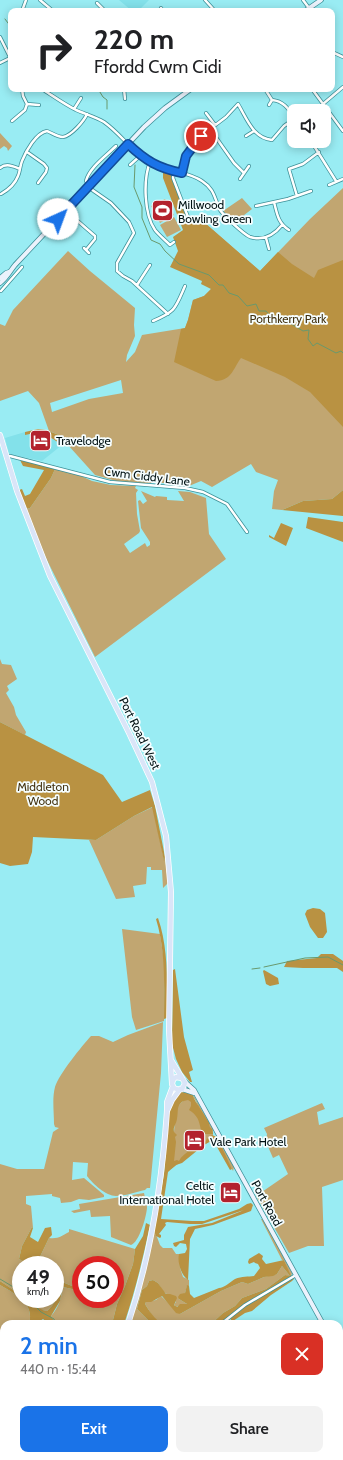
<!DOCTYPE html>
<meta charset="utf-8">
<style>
body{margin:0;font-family:Cabin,sans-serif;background:#f2f2f2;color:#202124;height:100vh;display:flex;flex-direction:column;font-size:15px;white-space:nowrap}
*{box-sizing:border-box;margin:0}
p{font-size:13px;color:#757577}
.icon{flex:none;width:22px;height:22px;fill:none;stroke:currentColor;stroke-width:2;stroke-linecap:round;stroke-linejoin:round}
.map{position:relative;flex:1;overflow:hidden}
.side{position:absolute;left:0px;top:1320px;width:343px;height:140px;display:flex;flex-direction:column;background:#fff;border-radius:12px 12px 0 0;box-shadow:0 2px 10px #0003}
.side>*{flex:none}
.banner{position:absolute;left:8px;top:8px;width:327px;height:84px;border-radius:8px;box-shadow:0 2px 10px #0003;background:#fff;color:#202124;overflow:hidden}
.controls{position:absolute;left:287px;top:104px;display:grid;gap:8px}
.controls a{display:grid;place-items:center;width:44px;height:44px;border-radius:8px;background:#fff;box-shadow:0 2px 10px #0003;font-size:20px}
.speed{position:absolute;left:12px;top:1256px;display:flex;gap:8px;font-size:20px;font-weight:700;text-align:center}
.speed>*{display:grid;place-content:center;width:52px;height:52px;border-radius:50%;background:#fff;box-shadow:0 2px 10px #0003;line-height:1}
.speed small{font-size:10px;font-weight:400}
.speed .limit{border:6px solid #d22;background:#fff;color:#111}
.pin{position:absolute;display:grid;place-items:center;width:34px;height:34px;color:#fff;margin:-17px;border:2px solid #fff;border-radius:50%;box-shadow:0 1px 4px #0007}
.me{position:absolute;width:44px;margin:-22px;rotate:43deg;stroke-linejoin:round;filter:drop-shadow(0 0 3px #0008)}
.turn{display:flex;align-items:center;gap:14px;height:84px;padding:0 20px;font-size:18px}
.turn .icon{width:52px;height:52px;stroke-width:2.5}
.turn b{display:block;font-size:28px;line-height:34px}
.round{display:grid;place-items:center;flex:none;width:42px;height:42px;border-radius:8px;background:#f2f2f2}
.head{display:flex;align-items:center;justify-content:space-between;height:68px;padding:0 20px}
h1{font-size:24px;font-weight:600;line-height:30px;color:#1a73e8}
.button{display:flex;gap:8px;margin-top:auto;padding:8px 20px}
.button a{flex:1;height:46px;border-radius:8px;background:#1a73e8;color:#fff;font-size:16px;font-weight:600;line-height:46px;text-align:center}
.button a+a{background:#f2f2f2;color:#202124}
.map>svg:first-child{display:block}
</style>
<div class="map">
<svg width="343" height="1460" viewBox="0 0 343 1460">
<rect width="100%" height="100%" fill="#99ecf3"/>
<path fill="#83e1ea" d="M119,0H149L138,11H132Z
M25,432V434L39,432L53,439L62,445L42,461L9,454L5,438Z
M220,1456H253L254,1460H216Z
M261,1456H285L281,1460H265Z"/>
<path fill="#c1a671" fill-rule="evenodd" d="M0,133L12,146L8,151L7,148L4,146L0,149Z
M343,188V490L332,499L303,501L282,510L272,509L274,491L278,480L256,472L251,464L212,487L201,481L189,486L171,483H137L116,481L95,475L68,445L61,440L59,435L49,431L39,403L28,391L0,401V324L5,326L13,310L68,251L90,271L135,308L134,325L135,336L127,355L126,362L135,352L142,335L185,328L188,320L193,300L204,296L211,289L205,223L260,271L310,219ZM121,380L123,393L89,399L52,412L50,403Z
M242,198L252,209L235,222L223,211Z
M165,199L174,215L160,223L151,206Z
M174,217L181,230L167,237L160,225Z
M55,469L79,475L92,481L111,485L136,486L135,488L138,490L136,493L137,514L140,531L139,533L124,544L130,553L145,543L147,547L150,545V542L141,528L138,501L140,500L143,504L147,501L141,491L155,497L156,496L167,497V500L184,501L178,491L190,492L206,498L209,534L226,559L95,657L45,556L26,509L30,508L51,478Z
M0,659L2,664L11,665L17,679L7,686L9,690L6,693L14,707L16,715L26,732L25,735L0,722Z
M153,807L164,860L165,857L168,883L163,888L162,870H151V867H147L146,884L133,886L135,897L116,899L89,840H96L134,816Z
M122,929L160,934L164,961V1021L136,1030L132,1017Z
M163,1022L161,1073L150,1188H147L145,1190C136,1192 125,1196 116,1196C106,1196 93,1184 87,1176L88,1163L73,1162L72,1180L84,1178L104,1195V1197L89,1200L79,1199L71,1202L61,1203L60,1198L52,1196V1194L26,1196V1204L31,1206L33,1228L32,1227L22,1246L19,1259L31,1264L21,1265V1295L0,1281V1164L17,1169H44L53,1132L59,1128L55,1127L54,1124C54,1112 52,1098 55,1087C59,1074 82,1046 91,1036H99L113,1042L128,1035Z
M194,1096L213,1129V1136H216L234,1167L233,1171L215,1137L171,1169L176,1107L188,1097L198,1106L196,1101L194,1099Z
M322,1103L325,1109L317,1112L319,1125L343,1117V1180L322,1187L324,1246H308L289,1253L256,1196L288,1174L279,1155L273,1158L266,1142L267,1134L264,1128Z
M144,1193C145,1198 146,1202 147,1207C147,1215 139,1243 131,1245L111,1237L110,1216L91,1217L90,1210L74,1213L71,1211L80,1209L79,1204Z
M261,1219H262L265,1223L292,1273L291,1277L285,1275L266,1289L242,1298L235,1306L223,1313L211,1324H162L155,1320L145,1304L146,1302L156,1300L161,1296L180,1314L221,1291L242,1282L248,1284L264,1277L277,1274L282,1266L290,1276L284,1260H282Z
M69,1229L135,1249L133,1264L125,1286L117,1304L112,1324H56L51,1316C59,1307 61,1299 63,1287L81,1291V1299H115V1265H81V1287L72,1286L55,1279V1265H36L49,1238C59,1239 61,1236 69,1232Z
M154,1231L157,1237L160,1245L163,1248H172L176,1254H179L180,1268L183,1277L189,1280V1286H187L185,1293L179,1299L187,1304H182L176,1307L174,1304L176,1302L163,1291L158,1283L153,1280L149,1281L147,1286L142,1290L137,1309L152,1324H130Z
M55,1283L60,1285C59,1296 55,1304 47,1311L41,1310L27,1299H55Z
M0,1285C15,1294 35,1303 29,1324H4V1430L0,1434Z
M81,1456H190L192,1460H79Z"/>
<path fill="#b99242" d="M164,171H168L171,174L188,222L205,223L260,271L278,252L292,264L314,278L318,270L343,260V427L310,392L285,377L241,358C233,369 232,380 216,381L174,362L181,329L185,328L188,320L193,300L204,296L211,289L201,284L202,281L170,267L178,251L173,237L183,230L163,178V172Z
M38,429L46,430L59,435L61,440L65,443L62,445L53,439L39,432L25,435V432Z
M20,460L55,469L51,478L30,508L26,509L19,490L22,489L25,496L30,494L44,470L23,466Z
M343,490V516L282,510L303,501L332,499Z
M308,517L343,522V542L306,528Z
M281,523L293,528L286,546L269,537V535L274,538Z
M0,722L103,775L122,802L150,790L155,806L165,857L164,861L152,807L134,816L96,840L33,837L32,852L28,864L10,866L0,863Z
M313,908L320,909L325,913L327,932L323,938H318L310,927L305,914L307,910Z
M158,918C169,950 167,985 167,1018L164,1019C164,985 166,952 156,919Z
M321,954H333L343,961V972L337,968H303L284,967L287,961L317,958Z
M175,969L184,1037L193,1070L189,1072L192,1082H190L182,1072L176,1059L172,1044L173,970Z
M264,970L278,978L279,984L270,986L266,984L263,971Z
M180,1092C185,1093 194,1090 194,1099C195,1100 206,1118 208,1121C210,1124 208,1126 212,1129L213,1134H202C199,1123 200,1117 189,1110L191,1106V1102L188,1100C175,1102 179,1111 177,1119C176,1125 173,1126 174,1132L177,1135L175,1137L176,1142L174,1161L177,1160L179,1161C183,1152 198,1147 205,1142C207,1139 208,1137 212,1135L217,1137L232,1169L230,1170L213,1140L204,1145L182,1163L176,1165L168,1172L161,1219L192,1221H204L239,1209L247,1204L251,1203L253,1205L251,1211L213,1225L195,1229L190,1239L188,1280C181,1275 177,1262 179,1254L185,1253L187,1249L186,1244L180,1243L176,1247L174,1246L173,1243L184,1240V1235L188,1227L212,1223L244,1210L202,1224H190L167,1222L165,1223L166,1225L159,1234L161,1235V1237L160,1238L156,1236L154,1231L164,1174L169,1112L171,1106Z
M146,1223L150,1225C143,1258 135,1292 124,1324H112L117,1304L125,1286L133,1264L135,1249L143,1236Z
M32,1227L33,1228L30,1237L38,1242L45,1228L51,1227L52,1235L49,1238L36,1265H31L19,1259L22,1246Z
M259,1253L263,1256L262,1259L266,1264L284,1260L291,1276L242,1306L220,1324H211L223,1313L235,1306L242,1298L266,1289L285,1275L290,1276L282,1266L277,1274L273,1276L264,1277L248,1284L242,1282L221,1291L180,1314L176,1313L162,1296L151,1302H146L145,1304C150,1312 154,1318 162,1324H152L137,1309L142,1290L147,1286L149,1281L153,1280L158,1283L166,1294H170L176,1296L177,1298L174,1305L177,1307L180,1304H187L179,1299L178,1297L180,1294L185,1293L187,1285L189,1286L190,1294L194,1298L219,1288C224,1288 230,1282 235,1279C242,1276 248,1277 254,1276L260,1268L258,1264L255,1263L254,1262L249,1264L248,1262L249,1259Z
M293,1278L294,1279L292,1281L271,1295L252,1311L245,1313L233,1321L231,1320L230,1318L245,1306Z
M55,1279L72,1286L81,1287V1291L63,1287L60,1301L51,1316L56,1324H49L43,1319L40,1321L39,1324H29C35,1303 15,1294 0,1285V1281L21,1295V1299C31,1299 37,1310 47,1311C55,1304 59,1296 60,1285L55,1283Z"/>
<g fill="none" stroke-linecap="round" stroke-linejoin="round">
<path stroke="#69996d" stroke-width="1" d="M5,19L11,27
M98,89L103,97L107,100V109
M135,165L134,187L142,207V218L151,240L160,244L165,251L179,264L209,275L219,285H223L229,293L238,296L247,306L256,304L259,311H266L271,317L274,316L288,322L303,331L309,330L308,339L313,346L317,343L336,353L341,351L343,353
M264,967L305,958L328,957L343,965
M252,969L260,968
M0,1279L15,1288L21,1293
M28,1299L41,1312L54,1319L56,1324"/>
<defs>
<path id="street" d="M40,0L53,11
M205,0L215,11
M303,0L309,8
M97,3L105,11
M161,8L163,11
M22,11L26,0
M0,37L11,59
M332,52L343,57
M0,63L10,58
M42,89C53,96 64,104 76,110C85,114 96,117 104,122C121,134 132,152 150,162C166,172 188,171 202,181C214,189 214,196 219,208C221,214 245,235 250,237C263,241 274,235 282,225
M124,89L125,99
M265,89L272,100C283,101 288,108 294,117
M312,89L343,131
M27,104L39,105
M323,104L343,87
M269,105L272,100
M74,109L81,98
M206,113L215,125
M12,121L25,110L27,104L23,96L22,89
M210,129L234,163L244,173
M246,136L254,131
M311,141L336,181
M27,152L44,164L47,168L46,172L38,183
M150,162C143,180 144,214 155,230C159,235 165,240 170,245L174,242
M130,165L140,156
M0,168C6,163 13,166 20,169
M174,171L173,178L188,217
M182,173L186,156L201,136L226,117L238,104C247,119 253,138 272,140L284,126L294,119
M240,179L249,166
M90,185L86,181C89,168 106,156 116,146
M329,185L343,179
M88,187L111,203L129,222L134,233L117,263V271L123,276L132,281L168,314
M1,194C8,190 15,184 18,176C20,172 20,166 22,161C26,151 36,133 47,131C52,133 57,137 63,137C71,136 84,121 87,114
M297,196L289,169L303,164L319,152
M274,202C277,214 278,223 289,230
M256,206L288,199L311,191
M65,210L95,236V239L86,250
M266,238L269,249
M84,248L89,253
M137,285L150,265
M1,291L22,267
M153,321C176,311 175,309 185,286
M6,456H10L110,482L185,488L203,492L227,504L247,532
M221,1324L245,1305L296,1275
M339,1422L343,1418
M257,1456L261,1460
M295,1460L299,1456
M300,1460L303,1456"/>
<path id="secondary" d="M305,11L321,0
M0,278L6,273L9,272
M0,283C7,278 10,271 15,265L144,127L165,108L191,89
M184,1081L194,1090L323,1324
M182,1089L194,1093
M339,1355L343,1368"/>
<path id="primary" d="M0,435L17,491L50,576L129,733L152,782L166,836L171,892L169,1030L172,1084
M171,1060L185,1083L182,1089L179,1090L174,1088L172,1084L173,1080L176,1077L181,1078
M167,1111L172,1100L180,1089
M128,1324C151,1255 162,1183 167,1111V1102L173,1086
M71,1460L73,1456"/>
</defs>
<use href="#street" stroke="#3c9098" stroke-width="4"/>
<use href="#secondary" stroke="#3c9098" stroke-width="5.5"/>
<use href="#primary" stroke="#fff" stroke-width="6"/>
<use href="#street" stroke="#fff" stroke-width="2.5"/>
<use href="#secondary" stroke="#ecf2fc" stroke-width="4"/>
<use href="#primary" stroke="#dae5f8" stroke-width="4.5"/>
</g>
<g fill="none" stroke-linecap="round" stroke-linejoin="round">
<defs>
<path id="route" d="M58,219L128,144C146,161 158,168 182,173L186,156L201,136"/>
</defs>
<use href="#route" stroke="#114b97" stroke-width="10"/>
<use href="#route" stroke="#1a73e8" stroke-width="7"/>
</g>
<defs>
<symbol id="stadium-square" viewBox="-11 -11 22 22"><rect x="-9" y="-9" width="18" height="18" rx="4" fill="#b3222d" stroke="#f6feff"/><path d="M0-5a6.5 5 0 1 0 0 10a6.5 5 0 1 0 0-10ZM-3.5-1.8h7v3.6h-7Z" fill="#fff"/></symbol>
<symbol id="hotel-square" viewBox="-11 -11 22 22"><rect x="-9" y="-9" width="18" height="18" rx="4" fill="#b3222d" stroke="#f6feff"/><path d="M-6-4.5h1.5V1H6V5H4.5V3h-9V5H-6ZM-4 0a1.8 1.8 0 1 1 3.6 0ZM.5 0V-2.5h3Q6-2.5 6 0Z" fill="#fff"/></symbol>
</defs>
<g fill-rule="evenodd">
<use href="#stadium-square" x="150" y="198" width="25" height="25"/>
<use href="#hotel-square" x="28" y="428" width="25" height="25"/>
<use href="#hotel-square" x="182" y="1128" width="25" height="25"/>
<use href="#hotel-square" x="218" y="1180" width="25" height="25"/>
</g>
<g text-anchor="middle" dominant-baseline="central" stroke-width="3.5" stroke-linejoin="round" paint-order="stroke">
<g font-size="12" fill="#001113" stroke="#f6feff" text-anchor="start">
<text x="178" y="204">Millwood<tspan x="178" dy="14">Bowling Green</tspan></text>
<text x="56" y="440">Travelodge</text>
<text x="210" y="1141">Vale Park Hotel</text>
<text x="214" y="1185" text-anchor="end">Celtic<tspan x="214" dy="14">International Hotel</tspan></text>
</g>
<g font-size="12" fill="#431" stroke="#f6feff">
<text x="288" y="318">Porthkerry Park</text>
<text x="43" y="786">Middleton<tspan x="43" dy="14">Wood</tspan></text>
</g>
<g font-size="12" fill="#001113" stroke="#f6feff">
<text transform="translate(147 476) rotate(7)">Cwm Ciddy Lane</text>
<text transform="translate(140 733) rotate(64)">Port Road West</text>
<text transform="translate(267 1203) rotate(61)">Port Road</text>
</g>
</g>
</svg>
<div class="controls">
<a><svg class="icon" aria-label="sound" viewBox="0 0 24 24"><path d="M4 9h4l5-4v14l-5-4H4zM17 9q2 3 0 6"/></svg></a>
</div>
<div class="speed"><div>49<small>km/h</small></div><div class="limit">50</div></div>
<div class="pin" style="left:201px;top:136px;background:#d93025"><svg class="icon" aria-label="arrive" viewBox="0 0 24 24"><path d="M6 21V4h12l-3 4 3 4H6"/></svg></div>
<svg class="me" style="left:58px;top:219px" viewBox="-20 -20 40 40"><circle r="19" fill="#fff"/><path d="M0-13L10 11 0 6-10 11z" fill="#1a73e8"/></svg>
<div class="banner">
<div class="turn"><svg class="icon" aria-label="right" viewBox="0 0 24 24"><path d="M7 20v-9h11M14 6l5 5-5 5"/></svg><div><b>220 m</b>Ffordd Cwm Cidi</div></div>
</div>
<section class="side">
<div class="head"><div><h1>2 min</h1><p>440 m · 15:44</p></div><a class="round" style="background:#d93025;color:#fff"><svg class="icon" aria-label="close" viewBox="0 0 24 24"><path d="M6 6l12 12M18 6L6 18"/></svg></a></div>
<div class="button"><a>Exit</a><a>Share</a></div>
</section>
</div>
